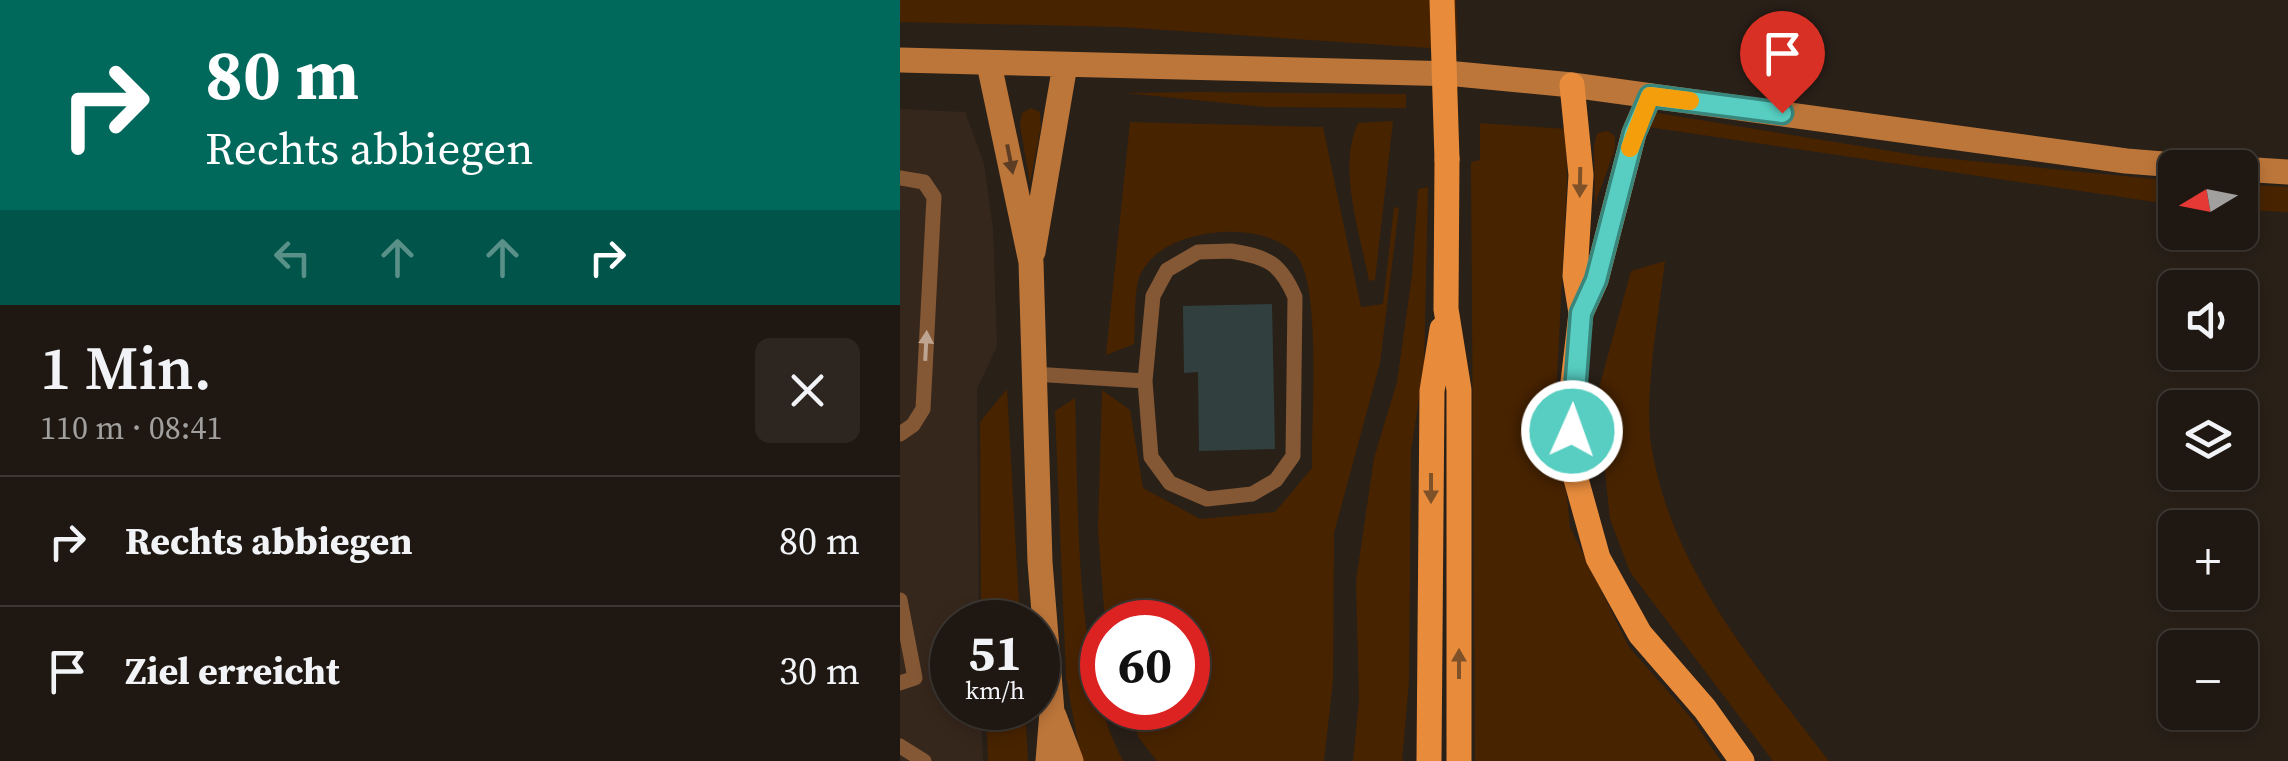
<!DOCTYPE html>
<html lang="de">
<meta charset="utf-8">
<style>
body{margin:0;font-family:"Source Serif 4",serif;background:#2c2520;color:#f1f3f6;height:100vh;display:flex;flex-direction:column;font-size:38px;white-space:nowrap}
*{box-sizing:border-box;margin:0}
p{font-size:32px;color:#a1a09f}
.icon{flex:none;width:55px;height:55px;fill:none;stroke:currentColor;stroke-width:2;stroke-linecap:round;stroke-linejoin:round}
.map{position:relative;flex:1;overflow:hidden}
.sheet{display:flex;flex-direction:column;background:#1f1812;width:900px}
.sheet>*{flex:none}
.banner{background:#00695c;color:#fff;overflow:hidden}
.needle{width:65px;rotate:260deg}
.buttons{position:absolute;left:1258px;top:150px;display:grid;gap:20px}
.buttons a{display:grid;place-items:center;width:100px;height:100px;border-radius:15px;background:#1f1812;box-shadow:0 5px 15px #0003,0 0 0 2px #3c3732;font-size:50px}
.speed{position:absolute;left:30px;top:600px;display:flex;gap:20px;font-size:50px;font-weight:700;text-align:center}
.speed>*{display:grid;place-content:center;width:130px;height:130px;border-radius:50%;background:#1f1812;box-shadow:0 5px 15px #0003,0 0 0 2px #3c3732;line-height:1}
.speed small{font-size:25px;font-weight:400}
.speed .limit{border:15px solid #d22;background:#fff;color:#111}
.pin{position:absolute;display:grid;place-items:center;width:85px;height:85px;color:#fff;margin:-102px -42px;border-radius:50% 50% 50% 0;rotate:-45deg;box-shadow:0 0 10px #0007}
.pin .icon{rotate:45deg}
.me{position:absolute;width:110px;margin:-55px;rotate:2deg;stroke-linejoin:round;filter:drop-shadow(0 0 8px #0008)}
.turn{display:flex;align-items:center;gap:35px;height:210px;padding:0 40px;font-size:45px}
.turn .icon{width:130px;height:130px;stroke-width:2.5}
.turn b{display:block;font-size:70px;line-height:85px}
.lanes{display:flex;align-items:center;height:95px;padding:0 40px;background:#0003;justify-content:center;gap:50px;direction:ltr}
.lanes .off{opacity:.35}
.round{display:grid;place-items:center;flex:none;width:105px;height:105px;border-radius:15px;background:#2c2520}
.overview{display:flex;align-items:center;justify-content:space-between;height:170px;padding:0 40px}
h1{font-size:60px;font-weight:600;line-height:75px}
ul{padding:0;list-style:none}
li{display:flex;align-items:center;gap:30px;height:130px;padding:0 40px;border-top:2px solid #3c3732}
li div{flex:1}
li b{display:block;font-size:38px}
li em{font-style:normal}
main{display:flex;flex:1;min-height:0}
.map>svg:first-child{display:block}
</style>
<main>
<section class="sheet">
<div class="banner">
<div class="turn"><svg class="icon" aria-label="right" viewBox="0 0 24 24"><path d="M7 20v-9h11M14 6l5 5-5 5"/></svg><div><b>80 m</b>Rechts abbiegen</div></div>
<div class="lanes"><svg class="icon off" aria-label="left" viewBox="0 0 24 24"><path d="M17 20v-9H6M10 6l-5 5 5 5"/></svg><svg class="icon off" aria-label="ahead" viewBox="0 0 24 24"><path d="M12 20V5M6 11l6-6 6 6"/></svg><svg class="icon off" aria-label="ahead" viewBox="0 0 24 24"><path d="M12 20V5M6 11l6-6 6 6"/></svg><svg class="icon" aria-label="right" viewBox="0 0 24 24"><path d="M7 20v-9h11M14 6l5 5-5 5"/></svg></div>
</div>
<div class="overview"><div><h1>1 Min.</h1><p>110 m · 08:41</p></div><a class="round"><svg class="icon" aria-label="close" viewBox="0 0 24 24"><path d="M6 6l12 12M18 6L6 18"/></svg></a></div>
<ul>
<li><svg class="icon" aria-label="right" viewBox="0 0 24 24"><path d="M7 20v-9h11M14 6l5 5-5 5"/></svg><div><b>Rechts abbiegen</b></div><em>80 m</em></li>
<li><svg class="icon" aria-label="arrive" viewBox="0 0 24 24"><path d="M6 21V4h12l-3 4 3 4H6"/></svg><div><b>Ziel erreicht</b></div><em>30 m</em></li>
</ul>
</section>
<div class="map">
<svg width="1388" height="761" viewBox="0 0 1388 761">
<rect width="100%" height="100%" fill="#292018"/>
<path fill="#36271c" d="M0,109L65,112L84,163L93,229L97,346L77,389L79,622H52V708H81L83,761H0Z"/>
<path fill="#482300" d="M0,0H556L558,50L221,27L0,22Z
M301,92L506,94V108L365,107L225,93Z
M131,108L140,112L141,126L130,183L120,125L122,113Z
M751,112L1021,156L1275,181V205L748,127Z
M493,121L475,280L469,281C460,232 437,169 458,123Z
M230,122L423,127L461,307L483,304L494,207L499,208L480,363L434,533L433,681L424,761H257L239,738L227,708H288V622H205L198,529L202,390L230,410L243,488L300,519L375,512L412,468C411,425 422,284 396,255C362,217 261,227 240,275C233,293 236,325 234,344L206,355Z
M580,123L666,129L667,182L656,397L670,527L729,647L792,719L821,761H575L571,162L580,160Z
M708,131L715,136V149L695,204L694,145L697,133Z
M1340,184L1388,187V212L1340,210Z
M528,187L524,366L511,451L509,681L502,761H453L459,700L456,581L474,458L497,382L512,275L518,189Z
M765,261C759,311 744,395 751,444C770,567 855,665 929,761H873L730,572L710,519L697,395L731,271Z
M107,389L120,622H81L80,422Z
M175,398C179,506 173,667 223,761H181L166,677L155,411Z
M86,708H125L128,761H88Z"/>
<path fill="#31403e" d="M372,304L375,449L299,451L298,372L284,373L283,306Z"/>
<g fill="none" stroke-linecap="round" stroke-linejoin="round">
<path stroke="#845835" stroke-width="15" d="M0,178L24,182L34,197L23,409L13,425L0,434
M331,251C367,257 380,262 395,297L393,456L376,480L352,494L307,499L270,483L251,457L245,381L253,296L267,270L298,252Z
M133,374L245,381
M0,600L15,678L0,683
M0,746L24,761"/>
<path stroke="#bd763a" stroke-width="25" d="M0,60L557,74L672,85L1226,161L1313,168
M89,64L131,262L140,562L152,712L148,761
M1340,169L1388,172
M133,252L165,65
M154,716L171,761"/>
<path stroke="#e88c3c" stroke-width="25" d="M672,85L681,175L675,276L681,313
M750,96L734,133L696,280L681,313L672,391L676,479L698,558L740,634L805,709L842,761
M547,159L546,309L559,390V761
M529,761L532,391L542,329"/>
<path stroke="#e88c3c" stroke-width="25" d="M542,0L547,159"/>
</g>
<defs><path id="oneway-solid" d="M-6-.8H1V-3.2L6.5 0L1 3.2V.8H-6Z" transform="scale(2.5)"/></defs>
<use fill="#5d3e24" href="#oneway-solid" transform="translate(110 159) rotate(79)"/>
<g fill="#7f5128">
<use href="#oneway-solid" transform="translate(680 182) rotate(91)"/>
<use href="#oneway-solid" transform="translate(531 488) rotate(90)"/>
<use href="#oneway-solid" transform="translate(559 664) rotate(-90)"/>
</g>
<use fill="#bea591" href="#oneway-solid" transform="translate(26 346) rotate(-87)"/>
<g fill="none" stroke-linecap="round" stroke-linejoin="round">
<defs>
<path id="route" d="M672,431L681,313L696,280L734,133L750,96L882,113"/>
</defs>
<use href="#route" stroke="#39867d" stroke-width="25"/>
<use href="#route" stroke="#57cec1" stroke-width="18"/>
<path stroke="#f59e0b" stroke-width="18" d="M730,148L750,96L790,101"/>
</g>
</svg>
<div class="buttons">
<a><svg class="needle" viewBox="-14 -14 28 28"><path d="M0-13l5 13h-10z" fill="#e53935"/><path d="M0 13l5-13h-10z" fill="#a1a09f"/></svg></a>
<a><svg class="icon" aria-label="sound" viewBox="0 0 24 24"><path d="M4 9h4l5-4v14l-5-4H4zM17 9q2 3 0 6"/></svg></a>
<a><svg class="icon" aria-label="layers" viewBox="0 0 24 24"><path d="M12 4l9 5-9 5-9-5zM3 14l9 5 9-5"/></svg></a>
<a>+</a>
<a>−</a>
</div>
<div class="speed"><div>51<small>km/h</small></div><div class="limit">60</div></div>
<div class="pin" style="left:882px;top:113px;background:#d93025"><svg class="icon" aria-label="arrive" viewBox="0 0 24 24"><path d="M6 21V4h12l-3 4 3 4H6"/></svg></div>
<svg class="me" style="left:672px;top:431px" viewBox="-20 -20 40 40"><circle r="17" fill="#57cec1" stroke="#fff" stroke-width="3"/><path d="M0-11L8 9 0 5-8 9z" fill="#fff"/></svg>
</div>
</main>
